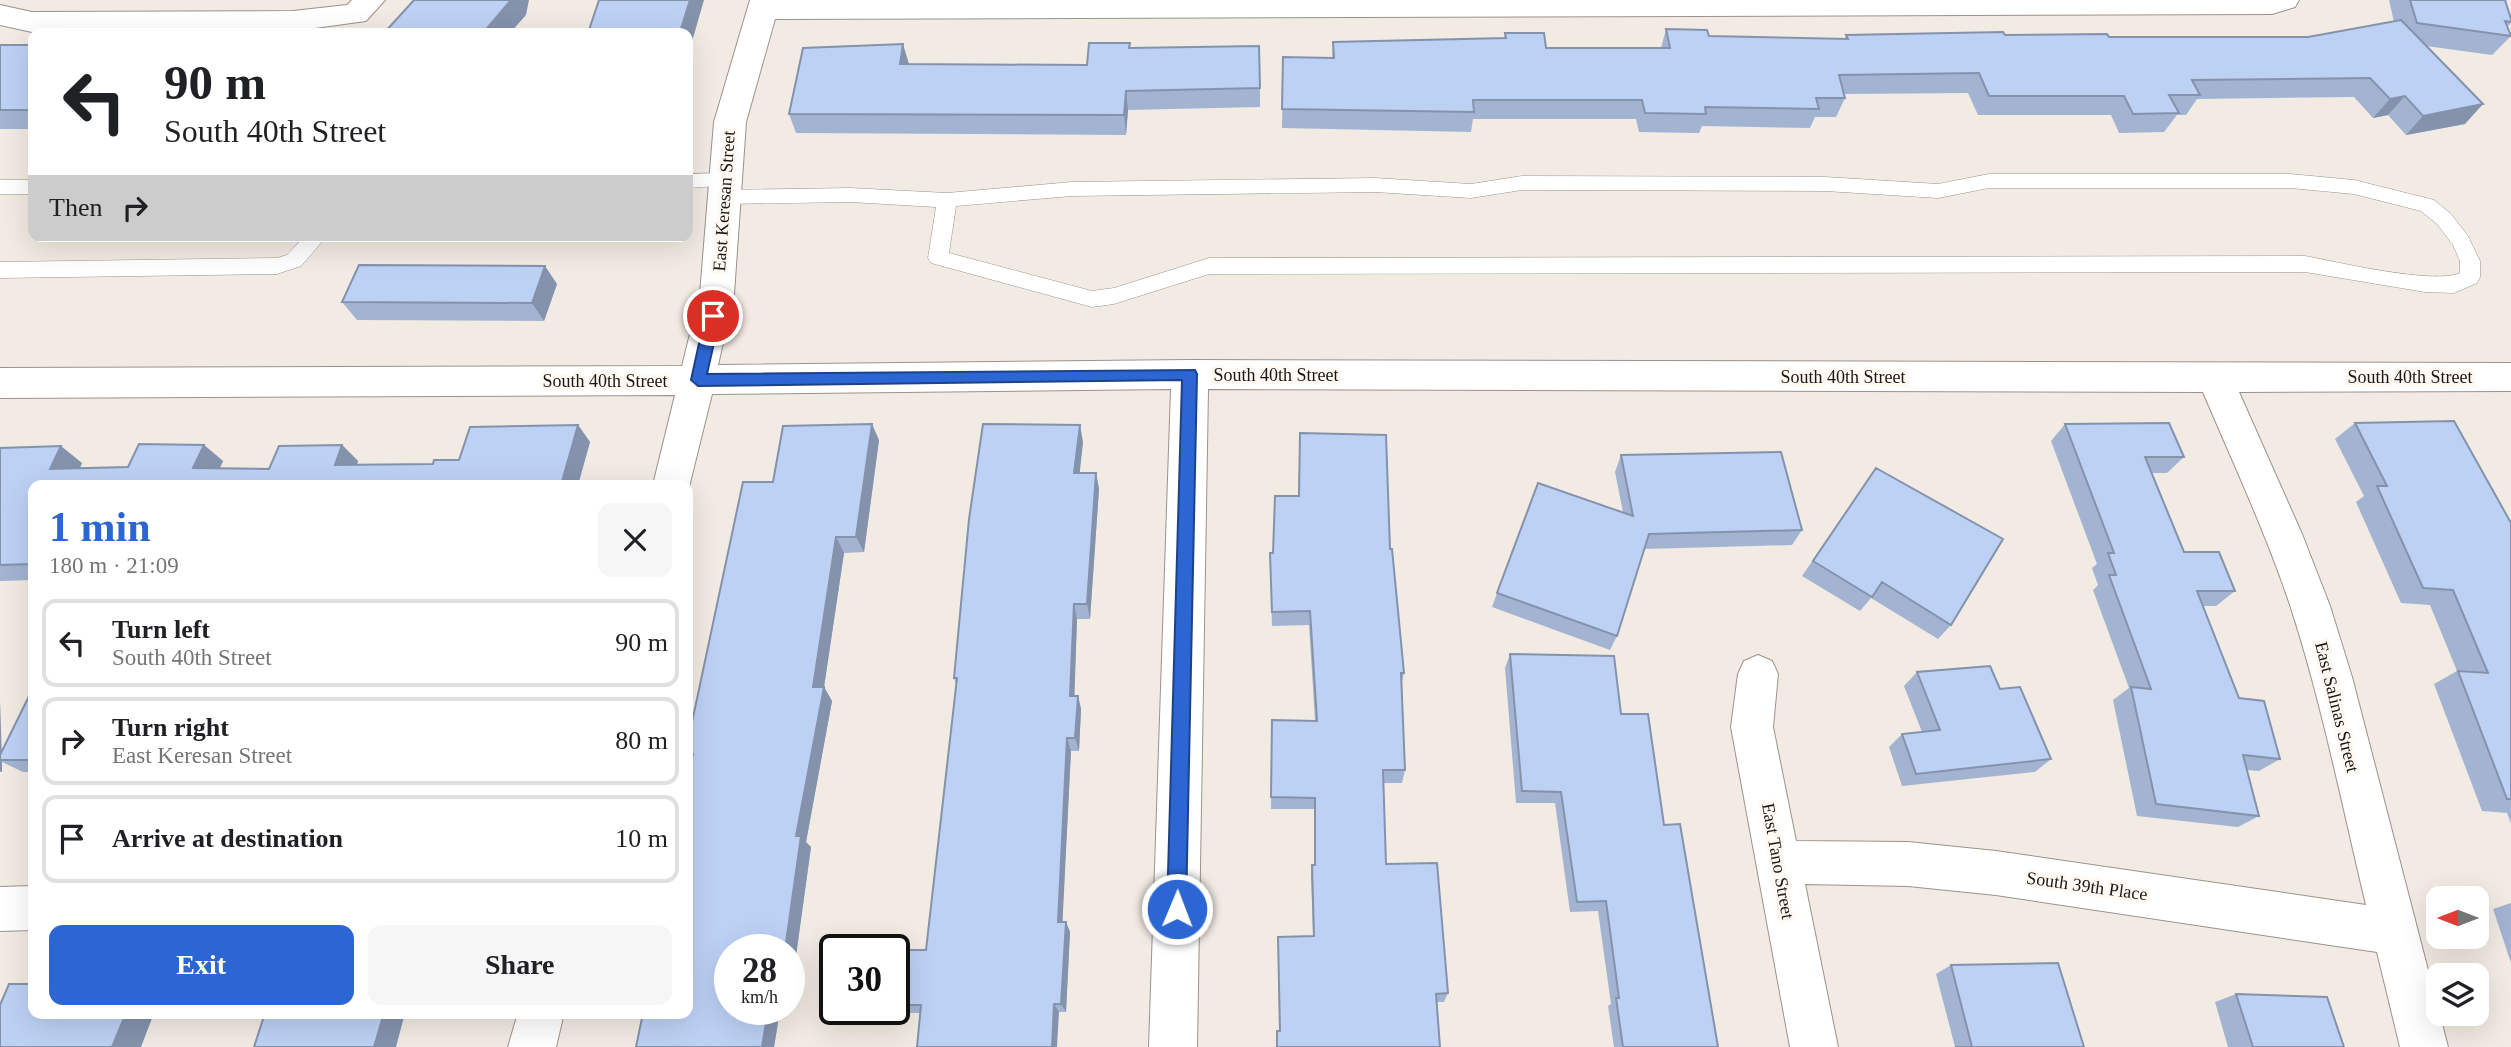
<!DOCTYPE html>
<meta charset="utf-8">
<style>
body{margin:0;font-family:Georgia,serif;background:#f6f6f6;color:#202124;height:100vh;display:flex;flex-direction:column;font-size:26px;white-space:nowrap}
*{box-sizing:border-box;margin:0}
p{font-size:23px;color:#757577}
.icon{flex:none;width:38px;height:38px;fill:none;stroke:currentColor;stroke-width:2;stroke-linecap:round;stroke-linejoin:round}
.map{position:relative;flex:1;overflow:hidden}
.drawer{position:absolute;left:28px;top:480px;width:665px;height:539px;display:flex;flex-direction:column;background:#fff;border-radius:14px;box-shadow:0 7px 28px #0002}
.drawer>*{flex:none}
.banner{position:absolute;left:28px;top:28px;width:665px;height:214px;border-radius:14px;box-shadow:0 7px 28px #0002;background:#fff;color:#202124;overflow:hidden}
.needle{width:46px;rotate:270deg}
.controls{position:absolute;left:2426px;top:886px;display:grid;gap:14px}
.controls a{display:grid;place-items:center;width:63px;height:63px;border-radius:14px;background:#fff;box-shadow:0 7px 28px #0002;font-size:35px}
.speed{position:absolute;left:714px;top:934px;display:flex;gap:14px;font-size:35px;font-weight:700;text-align:center}
.speed>*{display:grid;place-content:center;width:91px;height:91px;border-radius:50%;background:#fff;box-shadow:0 7px 28px #0002;line-height:1}
.speed small{font-size:18px;font-weight:400}
.speed .limit{border:4px solid #111;border-radius:10px;background:#fff;color:#111}
.pin{position:absolute;display:grid;place-items:center;width:60px;height:60px;color:#fff;margin:-30px;border:4px solid #fff;border-radius:50%;box-shadow:0 2px 7px #0007}
.me{position:absolute;width:77px;margin:-38px;rotate:1deg;stroke-linejoin:round;filter:drop-shadow(0 0 5px #0008)}
.turn{display:flex;align-items:center;gap:24px;height:147px;padding:0 21px;font-size:32px}
.turn .icon{width:91px;height:91px;stroke-width:2.5}
.turn b{display:block;font-size:49px;line-height:60px}
.then{display:flex;align-items:center;height:66px;padding:0 21px;background:#0003;gap:14px;font-size:26px}
.round{display:grid;place-items:center;flex:none;width:74px;height:74px;border-radius:14px;background:#f6f6f6}
.overview{display:flex;align-items:center;justify-content:space-between;height:119px;padding:0 21px}
h1{font-size:42px;font-weight:600;line-height:52px;color:#2c66d3}
.primary-button{display:flex;gap:14px;margin-top:auto;padding:14px 21px}
.primary-button a{flex:1;height:80px;border-radius:14px;background:#2c66d3;color:#fff;font-size:28px;font-weight:600;line-height:80px;text-align:center}
.primary-button a+a{background:#f6f6f6;color:#202124}
ul{padding:0;list-style:none}
li{display:flex;align-items:center;gap:21px;height:88px;margin:0 14px 10px;padding:0 7px;border:4px solid #e0e0e0;border-radius:14px}
li div{flex:1}
li b{display:block;font-size:26px}
li em{font-style:normal}
.map>svg:first-child{display:block}
</style>
<div class="map">
<svg width="2511" height="1047" viewBox="0 0 2511 1047">
<rect width="100%" height="100%" fill="#f2ebe3"/>
<g fill="none" stroke-linecap="round" stroke-linejoin="round">
<defs>
<path id="service" d="M725,173L732,175L735,180L732,185L688,188V174Z
M1989,174H2290L2354,180L2434,200L2451,214L2468,236L2480,261V277L2477,283L2454,293L2425,292L2305,272L1209,274L1114,304L1092,307L931,263L928,258L936,207L850,202L724,204L717,202L714,197L717,192L724,190L850,188L947,193L1072,182L1375,178L1471,184L1522,176L1825,177L1938,184ZM1989,188H2290L2354,194L2421,211L2437,224L2453,245L2460,261V273C2435,285 2337,262 2305,256L1209,258L1114,288L1092,291L949,253L956,206L1072,196L1375,192L1471,198L1522,190L1825,191L1938,198Z
M0,180H33V194H0Z
M305,236H327L301,266L277,274L0,278V262L277,258L287,255Z"/>
<path id="minor" d="M352,0H385L366,21L293,31L32,32L0,25V5L32,12L293,11L347,5Z
M750,0H2299L2295,7L2272,14L775,19L746,122L734,294L718,365L1190,360L2511,363V391L2239,392L2302,534L2330,606L2352,677L2448,1047H2400L2377,952L1996,895L1908,886L1805,884L1838,1047H1790L1731,727L1738,674L1744,661L1758,655L1772,661L1778,674L1773,727L1796,841L1908,842L1996,851L2366,905C2342,805 2322,703 2290,605C2266,533 2233,463 2203,392L1208,389L1197,1047H1149L1171,389L712,394L688,491V485H653L675,395L0,398V368L682,366L700,294L714,122Z
M33,886V930L0,931V887Z
M518,1013H564L556,1047H508Z"/>
</defs>
<use href="#service" stroke="#9a938c" stroke-width="1"/>
<use href="#minor" stroke="#9a938c" stroke-width="2"/>
<use href="#service" fill="#fff" fill-rule="evenodd"/>
<use href="#minor" fill="#fff" fill-rule="evenodd"/>
</g>
<path fill="#a3b4d3" d="M2389,0H2505L2511,19V23L2507,27L2511,36L2492,55L2426,46L2465,124L2406,135L2388,115L2373,118L2354,97L2197,99L2186,115H2177L2164,132L2119,133L2111,115H1978L1968,93L1844,94L1845,98L1836,117H1815L1810,128L1702,126L1699,133L1639,132L1636,119H1473L1471,132L1282,128L1283,57L1332,58L1333,42L1504,38L1505,33L1546,48H1661L1666,29L1709,36L1845,39L1846,35H2005L2109,37H2308L2394,22Z
M0,45H33V129H0Z
M1130,48L1260,88V107L1128,110L1126,135L796,133L789,114L909,64L1087,65Z
M557,284L544,321L357,320L342,302Z
M2355,423L2511,523V824L2507,813L2482,811L2434,684L2457,671L2430,605L2401,603L2356,502L2364,496L2335,439Z
M2065,424L2184,457L2167,473H2152L2184,552L2235,591L2216,606H2202L2239,698L2280,759L2259,771L2247,770L2259,816L2238,827L2137,816L2113,700L2129,688L2093,590L2098,585L2092,568L2097,564L2051,441Z
M578,425L590,442L578,485H33V580L0,581V448L82,463L80,468L128,467L204,445L223,461L220,468L269,469L342,445L358,461L357,465L433,464L459,460Z
M1300,433L1390,549L1404,673L1402,682L1405,770L1402,783H1383L1386,864L1448,993L1444,1002H1437L1440,1047H1276L1277,1031H1279L1278,937L1313,936L1311,875L1312,865H1314V809H1271L1272,720H1315L1309,625L1272,626L1270,553H1273L1298,496Z
M879,440L864,552L844,553L824,687L832,701L806,842L811,847L791,992H789V950L730,1010H780L774,1047H636L691,761L688,757V741L773,482Z
M1083,442L1079,473H1096L1099,489L1090,619H1077L1074,696H1078L1081,709L1079,751H1071L1062,922H1066L1070,932L1066,1012L910,1013L902,1005L926,950L956,684L954,678Z
M1621,455L1802,530L1792,545L1644,549L1617,636L1610,650L1492,607L1497,593L1623,512L1615,472Z
M1876,468L1951,625L1938,639L1871,598L1860,611L1802,576Z
M1510,654L1621,714L1664,825L1718,1047H1614L1608,1006L1611,1004L1598,911L1570,912L1555,803H1516L1505,668Z
M1917,672L2000,689L2051,759L2035,772L1902,786L1889,747L1902,734L1922,732L1904,686Z
M33,688V772H23L2,762V772H0V702L1,752Z
M2511,903V963L2493,909Z
M1951,965L2084,1047H1955L1936,974Z
M2236,994L2344,1047H2228L2215,1002Z"/>
<path fill="#8492ac" d="M511,0H529L526,15L510,33H483Z
M690,0H704L689,52L688,33H681L680,32Z
M903,44L909,64H900Z
M1126,91L1128,110L1126,135L1124,115Z
M2405,96L2388,115L2373,118L2390,99Z
M2483,104L2465,124L2406,135L2423,116Z
M545,266L557,284L544,321L532,303Z
M872,424L879,440L864,552L856,537Z
M578,425L590,442L578,485H561Z
M1080,425L1083,442L1078,489L1074,473Z
M204,445L223,461L212,484L193,468Z
M342,445L358,461L351,481L335,465Z
M61,446L82,463L72,485L50,469Z
M1096,473L1099,489L1090,619L1087,604Z
M836,537L844,553L824,687L832,701L806,842L811,847L791,992L789,990V950H785L796,836L813,687Z
M1074,604L1077,619L1074,709L1070,696Z
M1078,696L1081,709L1079,751L1075,738Z
M0,702L2,760H0Z
M1067,738L1071,751L1062,932L1058,922Z
M0,761L2,762V772L0,771Z
M1066,922L1070,932L1066,1012L1061,1004Z
M1054,1004L1059,1012L1057,1047H1052Z
M768,1010H780L774,1047H762Z
M126,1013H154L141,1047H112Z
M384,1013H405L396,1047H374Z"/>
<path fill="#bdd1f5" stroke="#8492ac" stroke-width="2" d="M414,0H511L483,33H384Z
M599,0H690L680,32H678V33H588Z
M2410,0H2505L2511,19V22L2505,21L2511,36L2417,23Z
M2401,20L2483,104L2423,116L2405,96L2390,99L2370,78L2192,80L2200,95H2169L2179,113L2133,114L2124,96H1989L1979,73L1839,75L1845,98H1816L1819,109L1705,107L1706,114L1645,113L1642,100H1473L1474,112L1282,109L1283,57L1334,58L1333,42L1506,38L1505,33H1544L1546,48H1670L1666,29L1707,30L1709,36L1848,39L1846,35L2003,32L2005,35L2107,34L2109,37H2308Z
M1089,43H1130L1129,48L1259,46L1260,88L1126,91L1124,115L789,114L803,48L903,44L900,64L1087,65Z
M0,45H33V110H0Z
M359,265L545,266L532,303L342,302Z
M2454,421L2511,523V799H2507L2458,671L2488,673L2453,590L2423,588L2377,486H2387L2355,423Z
M2169,423L2184,457H2145L2184,552H2219L2235,591H2197L2239,698L2264,701L2280,759L2243,755L2259,816L2156,804L2131,687L2151,689L2109,575H2116L2108,553H2114L2065,424Z
M872,424L856,537H836L813,687H824L796,836H801L785,950H730V1010H768L762,1047H636L643,1013H688V779L693,754H688V741L743,482H773L783,426Z
M983,424L1080,425L1074,473H1096L1087,604H1074L1070,696H1078L1075,738H1067L1058,922H1066L1061,1004H1054L1052,1047H917L921,1005H902L909,950H926L957,678H954L969,519Z
M578,425L561,485H33V564L0,565V448L61,446L50,469L128,467L139,444L204,445L193,468L269,469L279,446L342,445L335,465L433,464L434,460H459L470,427Z
M1300,433L1386,435L1390,549H1392L1404,673H1401L1405,770H1383L1386,864L1437,863L1448,993L1436,994L1440,1047H1277V1031H1280L1278,937L1314,936L1312,865H1315V798L1271,797L1272,720L1317,721L1310,611L1272,612L1270,553H1273L1275,496H1299Z
M1781,452L1802,530L1649,534L1617,636L1497,593L1538,483L1633,516L1621,455Z
M1876,468L2003,539L1951,625L1882,582L1872,597L1813,561Z
M1510,654L1614,656L1621,714H1648L1664,825L1680,824L1718,1047H1623L1616,998H1619L1606,901L1577,902L1561,792L1522,791Z
M1990,666L2000,689L2020,687L2051,759L1916,774L1902,734L1940,730L1917,672Z
M33,688V760H0V755Z
M2058,963L2084,1047H1955H1972L1951,965Z
M9,984H33V1013H126L112,1047H0V1005Z
M2236,994L2327,997L2344,1047H2253Z
M265,1013H384L374,1047H254Z"/>
<path fill="#2c66d3" stroke="#1d4289" stroke-width="2" d="M713,310L720,316L707,374L1195,370L1197,374L1186,909L1183,915L1177,918L1170,915L1167,909L1182,380L698,386L691,380L705,316Z"/>
<g text-anchor="middle" dominant-baseline="central" stroke-width="7" stroke-linejoin="round" paint-order="stroke">
<g font-size="18" fill="#1a1715" stroke="#fff9f2">
<text transform="translate(724 201) rotate(-86)">East Keresan Street</text>
<text x="1276" y="375">South 40th Street</text>
<text x="1843" y="377">South 40th Street</text>
<text x="2410" y="377">South 40th Street</text>
<text x="605" y="381">South 40th Street</text>
<text transform="translate(2337 707) rotate(76)">East Salinas Street</text>
<text transform="translate(1778 861) rotate(80)">East Tano Street</text>
<text transform="translate(2087 886) rotate(8)">South 39th Place</text>
</g>
</g>
</svg>
<div class="controls">
<a><svg class="needle" viewBox="-14 -14 28 28"><path d="M0-13l5 13h-10z" fill="#e53935"/><path d="M0 13l5-13h-10z" fill="#757577"/></svg></a>
<a><svg class="icon" aria-label="layers" viewBox="0 0 24 24"><path d="M12 4l9 5-9 5-9-5zM3 14l9 5 9-5"/></svg></a>
</div>
<div class="speed"><div>28<small>km/h</small></div><div class="limit">30</div></div>
<div class="pin" style="left:713px;top:316px;background:#d93025"><svg class="icon" aria-label="arrive" viewBox="0 0 24 24"><path d="M6 21V4h12l-3 4 3 4H6"/></svg></div>
<svg class="me" style="left:1177px;top:909px" viewBox="-20 -20 40 40"><circle r="17" fill="#2c66d3" stroke="#fff" stroke-width="3"/><path d="M0-11L8 9 0 5-8 9z" fill="#fff"/></svg>
<div class="banner">
<div class="turn"><svg class="icon" aria-label="left" viewBox="0 0 24 24"><path d="M17 20v-9H6M10 6l-5 5 5 5"/></svg><div><b>90 m</b>South 40th Street</div></div>
<div class="then">Then<svg class="icon" aria-label="right" viewBox="0 0 24 24"><path d="M7 20v-9h11M14 6l5 5-5 5"/></svg></div>
</div>
<section class="drawer">
<div class="overview"><div><h1>1 min</h1><p>180 m · 21:09</p></div><a class="round"><svg class="icon" aria-label="close" viewBox="0 0 24 24"><path d="M6 6l12 12M18 6L6 18"/></svg></a></div>
<ul>
<li><svg class="icon" aria-label="left" viewBox="0 0 24 24"><path d="M17 20v-9H6M10 6l-5 5 5 5"/></svg><div><b>Turn left</b><p>South 40th Street</p></div><em>90 m</em></li>
<li><svg class="icon" aria-label="right" viewBox="0 0 24 24"><path d="M7 20v-9h11M14 6l5 5-5 5"/></svg><div><b>Turn right</b><p>East Keresan Street</p></div><em>80 m</em></li>
<li><svg class="icon" aria-label="arrive" viewBox="0 0 24 24"><path d="M6 21V4h12l-3 4 3 4H6"/></svg><div><b>Arrive at destination</b></div><em>10 m</em></li>
</ul>
<div class="primary-button"><a>Exit</a><a>Share</a></div>
</section>
</div>
